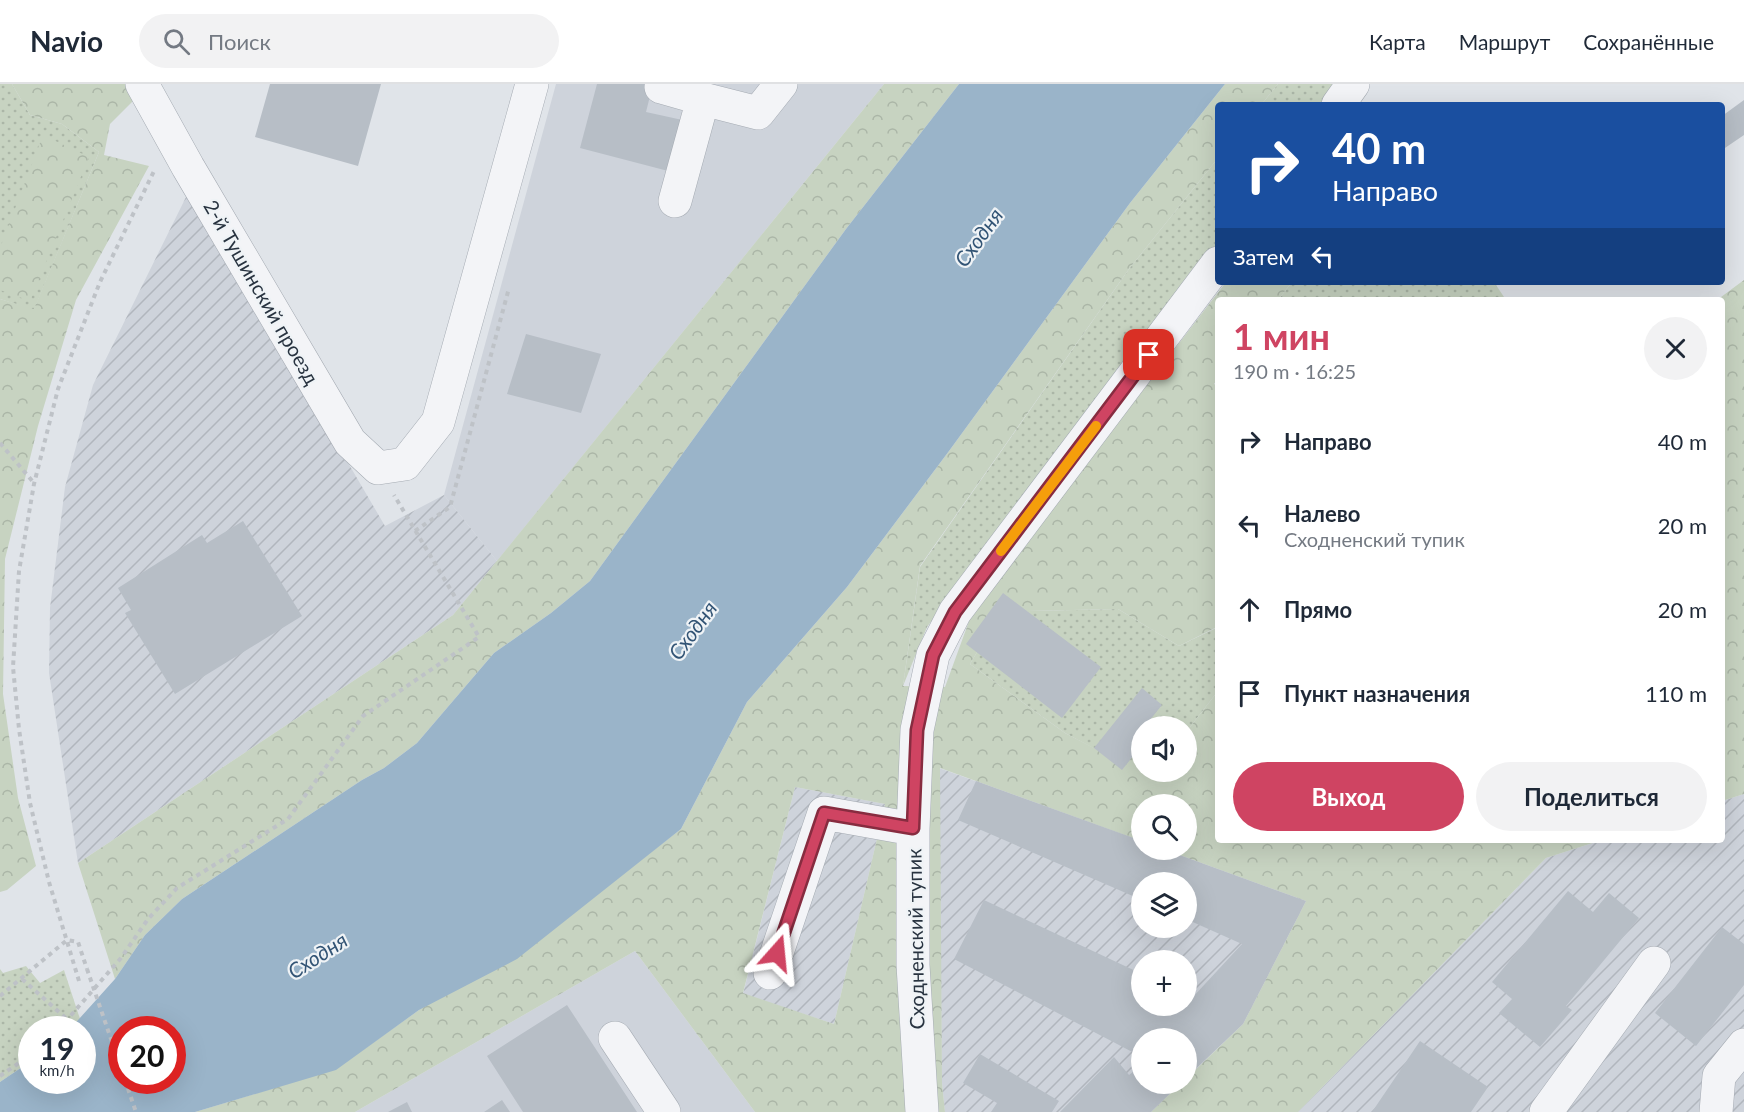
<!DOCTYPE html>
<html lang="ru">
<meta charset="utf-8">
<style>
body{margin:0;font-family:Lato,sans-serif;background:#f2f2f3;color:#1f2937;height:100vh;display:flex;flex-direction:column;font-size:22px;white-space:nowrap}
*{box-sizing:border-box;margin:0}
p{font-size:20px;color:#747a83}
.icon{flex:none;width:33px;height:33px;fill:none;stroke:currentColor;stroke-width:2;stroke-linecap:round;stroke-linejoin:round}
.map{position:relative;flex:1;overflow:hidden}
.drawer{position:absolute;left:1215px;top:213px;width:510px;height:546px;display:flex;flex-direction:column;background:#fff;border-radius:6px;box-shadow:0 6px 24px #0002}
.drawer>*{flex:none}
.guide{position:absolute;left:1215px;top:18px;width:510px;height:183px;border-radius:6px;box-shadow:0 6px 24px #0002;background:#1a4fa0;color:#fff;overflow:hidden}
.buttons{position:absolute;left:1131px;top:632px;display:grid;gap:12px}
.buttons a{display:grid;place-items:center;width:66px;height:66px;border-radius:50%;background:#fff;box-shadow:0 6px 24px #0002;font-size:30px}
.speed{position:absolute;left:18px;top:932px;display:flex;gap:12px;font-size:30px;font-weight:700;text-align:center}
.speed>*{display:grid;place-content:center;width:78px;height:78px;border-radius:50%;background:#fff;box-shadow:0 6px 24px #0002;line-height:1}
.speed small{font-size:15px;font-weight:400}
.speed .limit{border:9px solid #d22;background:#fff;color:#111}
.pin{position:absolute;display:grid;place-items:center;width:51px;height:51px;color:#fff;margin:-26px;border-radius:12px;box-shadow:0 3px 9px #0006}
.me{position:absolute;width:66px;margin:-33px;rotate:18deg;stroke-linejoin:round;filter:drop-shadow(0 0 4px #0008)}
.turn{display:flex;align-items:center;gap:21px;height:126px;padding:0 18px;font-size:27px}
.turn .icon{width:78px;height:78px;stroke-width:2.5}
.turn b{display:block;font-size:42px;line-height:51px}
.then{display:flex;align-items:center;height:57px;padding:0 18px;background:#0003;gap:12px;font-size:22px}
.round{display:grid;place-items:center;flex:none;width:63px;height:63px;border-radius:32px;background:#f2f2f3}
.headline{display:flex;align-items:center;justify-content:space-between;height:102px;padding:0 18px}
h1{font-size:36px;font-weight:700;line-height:45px;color:#cf4462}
.primary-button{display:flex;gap:12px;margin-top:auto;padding:12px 18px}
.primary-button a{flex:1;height:69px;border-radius:36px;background:#cf4462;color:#fff;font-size:24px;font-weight:700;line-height:69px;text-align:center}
.primary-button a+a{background:#f2f2f3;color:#1f2937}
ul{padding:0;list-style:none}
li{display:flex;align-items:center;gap:18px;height:84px;padding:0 18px}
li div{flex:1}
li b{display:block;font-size:22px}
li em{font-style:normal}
header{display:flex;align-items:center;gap:36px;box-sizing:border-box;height:84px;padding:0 30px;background:#fff;border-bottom:2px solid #e0e1e3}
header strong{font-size:28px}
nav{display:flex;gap:33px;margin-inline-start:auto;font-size:21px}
.search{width:420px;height:54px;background:#f2f2f3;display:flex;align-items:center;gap:15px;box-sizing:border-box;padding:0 21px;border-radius:33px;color:#747a83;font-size:22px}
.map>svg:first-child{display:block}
</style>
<header>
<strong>Navio</strong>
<div class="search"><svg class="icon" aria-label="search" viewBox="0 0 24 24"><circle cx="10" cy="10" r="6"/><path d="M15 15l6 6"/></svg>Поиск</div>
<nav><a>Карта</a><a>Маршрут</a><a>Сохранённые</a></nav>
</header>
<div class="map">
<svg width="1744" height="1028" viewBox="0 0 1744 1028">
<defs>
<pattern id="industrial-furrows" width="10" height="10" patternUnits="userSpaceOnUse" patternTransform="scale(1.5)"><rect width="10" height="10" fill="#ced3db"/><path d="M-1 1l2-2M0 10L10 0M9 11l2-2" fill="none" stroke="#b1b6bd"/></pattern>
<pattern id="grass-dots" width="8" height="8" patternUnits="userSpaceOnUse" patternTransform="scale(1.5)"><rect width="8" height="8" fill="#c7d3c1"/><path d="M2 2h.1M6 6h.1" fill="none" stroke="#abb6a7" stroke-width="1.8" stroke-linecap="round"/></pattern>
<pattern id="forest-crowns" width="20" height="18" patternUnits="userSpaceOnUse" patternTransform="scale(1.5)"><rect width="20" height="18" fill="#c7d3c1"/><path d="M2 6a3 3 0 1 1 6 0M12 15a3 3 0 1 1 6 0" fill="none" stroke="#abb6a7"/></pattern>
</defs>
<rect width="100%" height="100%" fill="#e0e4e9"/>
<path fill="#ced3db" d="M556,0H884L497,477L444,411Z
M635,867L755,1028H355Z"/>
<path fill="url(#industrial-furrows)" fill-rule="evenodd" d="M189,107L385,442L444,411L497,477L453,531L78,779L49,589L50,524L65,403L93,301Z
M939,684L1141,757L1142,765H1163L1306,817L1243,940L1187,994L1186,954H1142V999H1181L1151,1028H945L942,999ZM1142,798H1186V843H1142ZM1142,876H1186V921H1142Z
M795,703L885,720L834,940L743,910Z
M1744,710V1028H1298L1546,774L1602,756H1722V717Z"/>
<path fill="url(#grass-dots)" d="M0,0H12L30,31L62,40L99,68L34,226L0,215Z
M1278,0H1337L1321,21H1261Z
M1218,74V158L927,543L903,602L920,483L1129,185Z
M1292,198H1494L1506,216H1278Z
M1118,525L1179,562L1216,544L1218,546V607L1187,647L1186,642H1142V687H1155L1150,694L1065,649L970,580L999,531L1028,527Z
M26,882L40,899L64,886L80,935L70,945H32L31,977L0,998V885L3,889Z"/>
<path fill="url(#forest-crowns)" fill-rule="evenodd" d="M12,0H129L137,13L110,40L104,71L149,82L76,216L38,342L5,475L3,610L18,714L36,782L7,806L0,808V215L34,225L99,68L62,40L30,31Z
M884,0H959L846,145L590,497L551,529L494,569L417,659L384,684L362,696L182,815L145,851L115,895L78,779L453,531Z
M1225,0H1278L1261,21H1218V74L1129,185L920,482L903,602L945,603L972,529L1226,198H1292L1278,216H1218V295L1214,300L1218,302V546L1215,544L1179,562L1118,525L1028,527L999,531L970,580L1065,649L1150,693L1155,687H1186L1187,647L1218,607V756H1602L1546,774L1298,1028H1151L1181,999H1186L1187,994L1243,940L1306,817L1163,765H1186V720H1142L1141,757L940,684L942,999L945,1028H755L635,867L355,1028H195L336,985L419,926L603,805L681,745L747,618L847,503L949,367L1130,119ZM795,703L885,720L834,940L743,909Z
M43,51L89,73L30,217L0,206V164Z
M1744,196V710L1722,717V216H1717Z"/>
<path fill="#9ab4c9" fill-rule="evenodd" d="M959,0H1225L1130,119L949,367L847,503L747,618L681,745L517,875L419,926L336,986L195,1028H0V998L31,977L32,996H82V945H70L115,895L145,851L182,815L362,696L384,684L417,659L494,569L551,529L590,497L846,145ZM122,945H172V996H122Z"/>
<path fill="#b7bec6" d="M270,0H381L358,82L255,53Z
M597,0H653L646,28L687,37L672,88L580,64Z
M1744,16V51L1722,66V32Z
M526,250L601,270L581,329L507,310Z
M243,437L302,532L175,610L125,529L131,526L118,504L202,451L207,459Z
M1003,509L1101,583L1062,634L966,560Z
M1142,604L1162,621L1145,642H1142V647L1135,655L1142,661L1122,686L1094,664Z
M976,697L1142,757V765H1163L1306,817L1243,940L1186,994V954H1142V973L954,875L984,816L1142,890V921H1186V911L1192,914L1242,860L1186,835V798H1142V816L958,736Z
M1568,807L1593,828L1609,809L1639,834L1566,922L1572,926L1540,963L1499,929L1512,915L1492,898Z
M1722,843L1744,860V901L1696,962L1655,929Z
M567,921L637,1028H523L487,972Z
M1420,957L1488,1003L1471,1028H1372Z
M980,970L1059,1017L1052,1028H991L997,1019L963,999Z
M1114,973L1129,991L1142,981V999H1181L1151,1028H1060Z
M502,1016L510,1028H484Z
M407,1018L412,1028H388Z"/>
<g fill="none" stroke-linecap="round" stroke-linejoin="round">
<defs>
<path id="minor" d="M142,0L188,83L350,358L378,384L405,380L438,338L532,0
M662,0L661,3L703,15L675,117
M703,15L758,29L781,0
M1338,21L1353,0
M770,889L824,729L913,745
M615,954L664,1028
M922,1028L913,881V745L917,646L933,571L955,528L1218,179
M1546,1028L1654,879
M1716,1028L1719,992L1744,961"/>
</defs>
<use href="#minor" stroke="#a5abb3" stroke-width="34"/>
<path stroke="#bec2c7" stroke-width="4" stroke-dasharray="4.5 4.5" stroke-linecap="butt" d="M0,359L34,399
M415,447L450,423L509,204
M22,895L68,936
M79,897L49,798L30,719L19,645L13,583L19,487L34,400L58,305L100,198L155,85
M0,912L67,856L78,858L87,885
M59,945L121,874L148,835L177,804L288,735L363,632L479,553L394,411
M0,992L32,970
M125,996L136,1028"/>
<use href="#minor" stroke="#f3f4f7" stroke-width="33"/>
<path stroke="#bec2c7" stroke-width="4" stroke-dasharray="4.5 4.5" stroke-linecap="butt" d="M87,885L122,987"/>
</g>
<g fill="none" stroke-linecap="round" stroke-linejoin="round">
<defs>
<path id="route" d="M777,869L824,729L913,744L917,646L933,571L955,528L1149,271"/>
</defs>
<use href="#route" stroke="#872c40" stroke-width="15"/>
<use href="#route" stroke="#cf4462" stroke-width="10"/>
<path stroke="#f59e0b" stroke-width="10" d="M1001,467L1096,342"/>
</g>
<g text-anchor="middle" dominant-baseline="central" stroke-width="4.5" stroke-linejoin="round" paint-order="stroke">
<g font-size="20" fill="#283340" stroke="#eff3f6">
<text transform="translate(262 208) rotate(60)">2-й Тушинский проезд</text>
<text transform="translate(915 855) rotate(-91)">Сходненский тупик</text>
</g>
<g font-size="21" font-style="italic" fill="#325475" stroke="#eff3f6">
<text transform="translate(978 153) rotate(-54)">Сходня</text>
<text transform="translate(692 546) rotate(-54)">Сходня</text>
<text transform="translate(317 871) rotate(-33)">Сходня</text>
</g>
</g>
</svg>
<div class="buttons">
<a><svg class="icon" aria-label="sound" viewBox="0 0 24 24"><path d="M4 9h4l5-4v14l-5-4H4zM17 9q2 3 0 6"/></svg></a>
<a><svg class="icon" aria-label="search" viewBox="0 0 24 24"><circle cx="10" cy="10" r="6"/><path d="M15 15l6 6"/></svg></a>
<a><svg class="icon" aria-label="layers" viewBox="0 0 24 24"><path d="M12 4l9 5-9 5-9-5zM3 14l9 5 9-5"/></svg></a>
<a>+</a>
<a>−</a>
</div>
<div class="speed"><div>19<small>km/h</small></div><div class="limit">20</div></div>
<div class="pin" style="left:1149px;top:271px;background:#d93025"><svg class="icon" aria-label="arrive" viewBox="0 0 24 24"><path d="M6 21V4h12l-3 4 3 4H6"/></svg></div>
<svg class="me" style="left:777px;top:869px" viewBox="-20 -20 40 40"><path d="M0-17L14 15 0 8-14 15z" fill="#cf4462" stroke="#fff" stroke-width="4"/></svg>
<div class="guide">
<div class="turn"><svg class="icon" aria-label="right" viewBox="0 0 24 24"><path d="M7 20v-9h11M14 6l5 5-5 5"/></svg><div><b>40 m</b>Направо</div></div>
<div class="then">Затем<svg class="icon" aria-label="left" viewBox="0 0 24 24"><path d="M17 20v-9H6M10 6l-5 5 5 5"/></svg></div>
</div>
<section class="drawer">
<div class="headline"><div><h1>1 мин</h1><p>190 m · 16:25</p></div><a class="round"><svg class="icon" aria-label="close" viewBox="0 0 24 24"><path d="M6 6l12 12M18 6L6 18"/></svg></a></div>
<ul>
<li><svg class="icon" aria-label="right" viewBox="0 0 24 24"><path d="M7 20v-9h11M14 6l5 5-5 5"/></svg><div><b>Направо</b></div><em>40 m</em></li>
<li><svg class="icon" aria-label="left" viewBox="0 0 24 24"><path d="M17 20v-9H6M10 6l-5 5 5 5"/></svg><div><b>Налево</b><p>Сходненский тупик</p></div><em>20 m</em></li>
<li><svg class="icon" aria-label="ahead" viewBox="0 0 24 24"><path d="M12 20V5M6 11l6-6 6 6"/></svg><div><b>Прямо</b></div><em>20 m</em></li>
<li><svg class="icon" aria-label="arrive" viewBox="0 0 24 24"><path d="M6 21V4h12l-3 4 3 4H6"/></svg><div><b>Пункт назначения</b></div><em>110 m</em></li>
</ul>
<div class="primary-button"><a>Выход</a><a>Поделиться</a></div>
</section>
</div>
